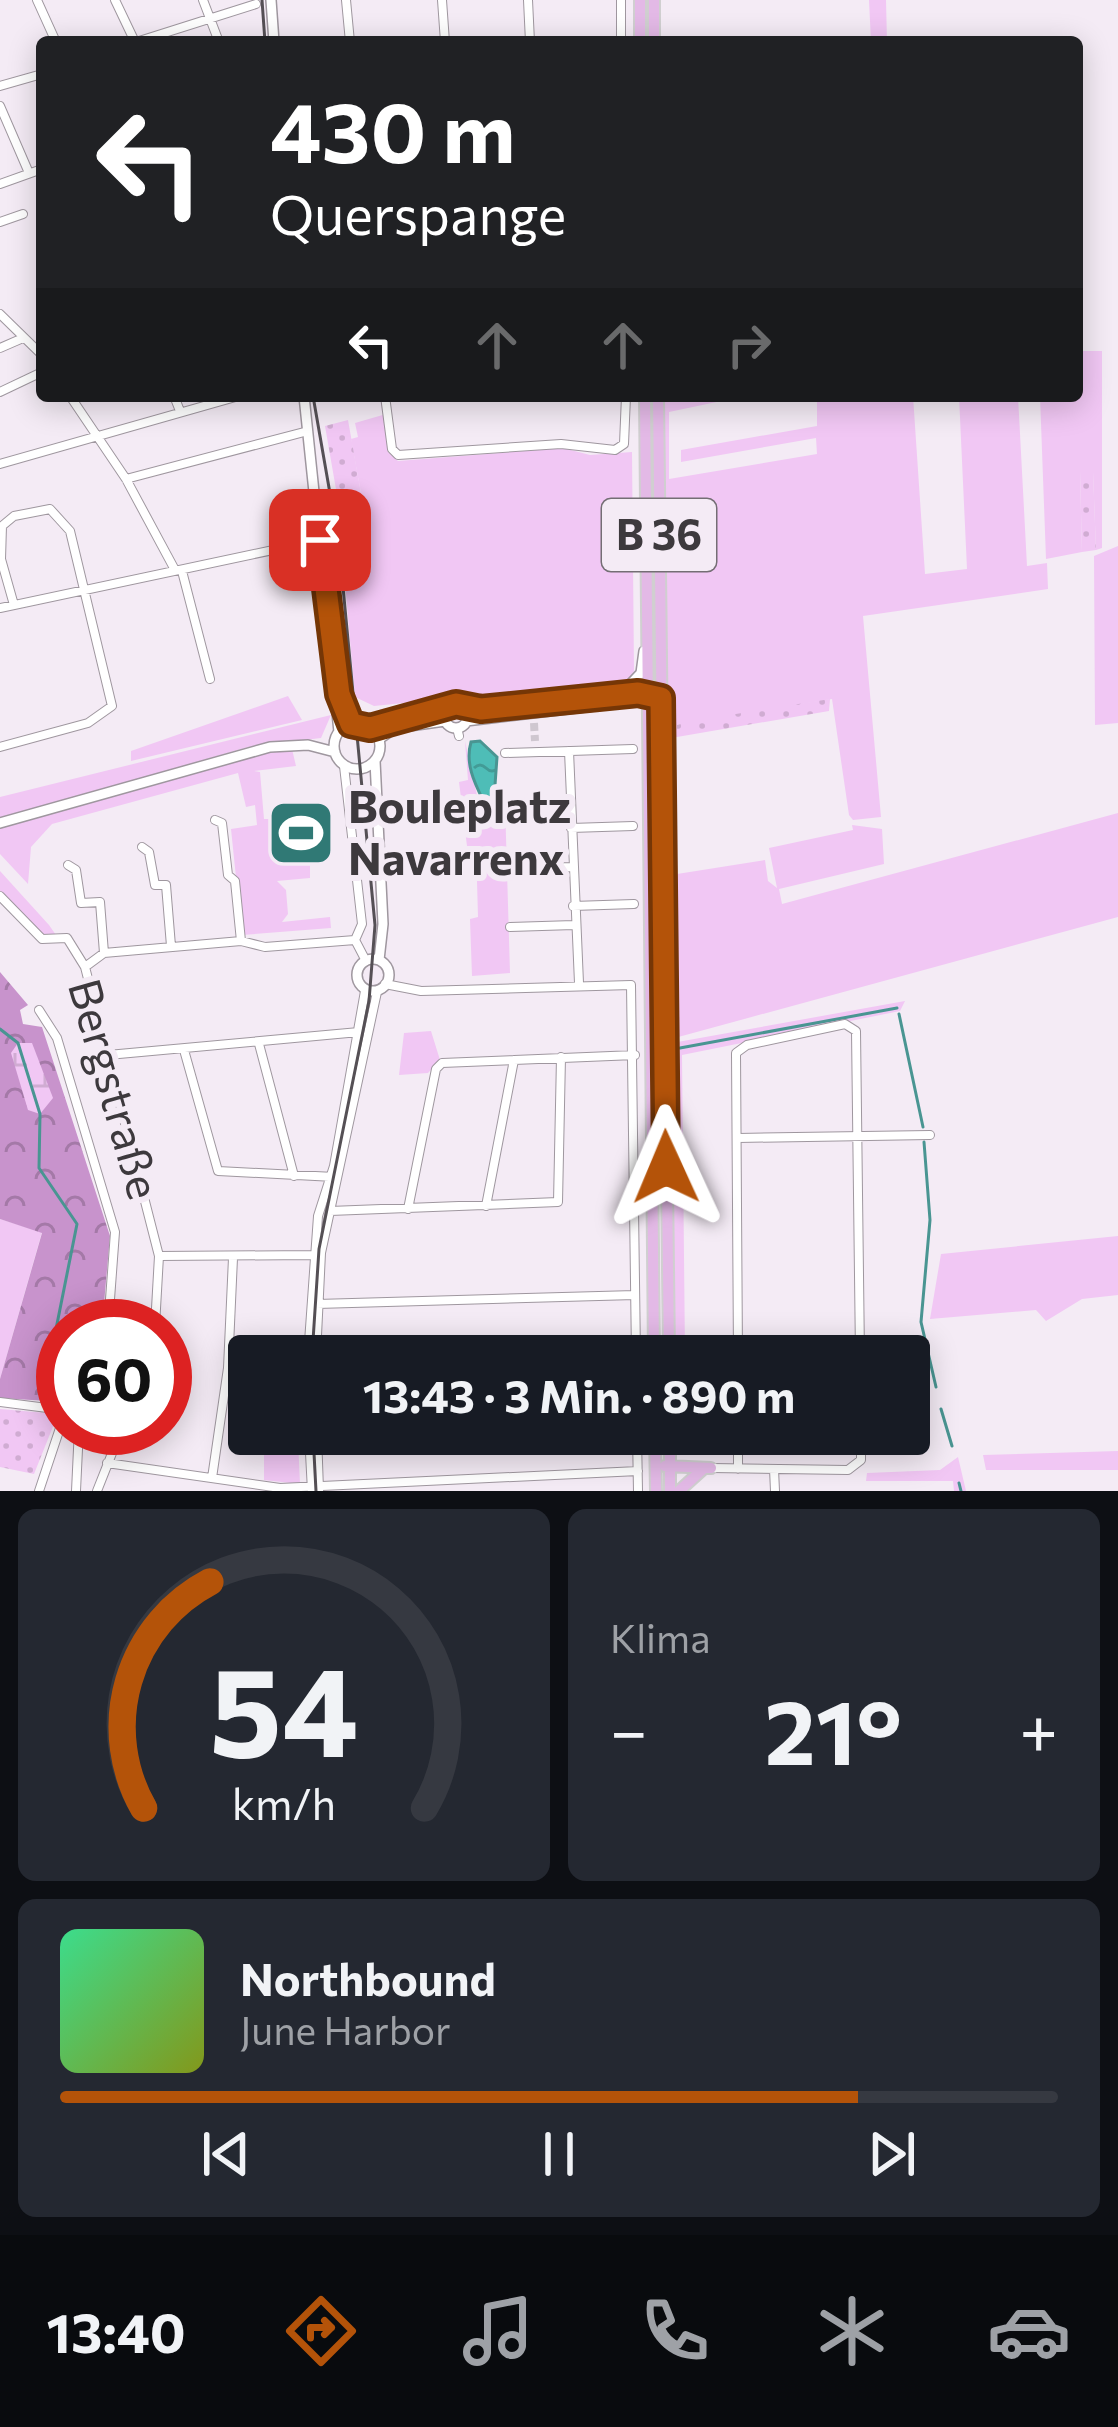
<!DOCTYPE html>
<html lang="de">
<head>
<meta charset="utf-8">
<style>
  body { margin:0; font-family:Commissioner,sans-serif; background:#242831; color:#f1f3f6; height:100vh; display:flex; flex-direction:column; font-size:45px; white-space:nowrap }
  * { box-sizing:border-box; margin:0 }
  p { font-size:39px; color:#9ea1a6 }
  .icon { flex:none; width:66px; height:66px; fill:none; stroke:currentColor; stroke-width:2; stroke-linecap:round; stroke-linejoin:round }
  .map { position:relative; height:1491px; overflow:hidden }
  .panel { display:flex; flex-direction:column; gap:18px; padding:18px; background:#0d0f14; flex:1 }
  .panel>* { flex:none }
  .top-card { position:absolute; left:36px; top:36px; width:1047px; height:366px; border-radius:12px; box-shadow:0 6px 30px #0003; background:#202124; color:#fff; overflow:hidden }
  .speed { position:absolute; left:36px; top:1299px; display:flex; gap:24px; font-size:60px; font-weight:700; text-align:center }
  .speed>* { display:grid; place-content:center; width:156px; height:156px; border-radius:50%; background:#171b24; box-shadow:0 6px 30px #0003; line-height:1 }
  .speed .limit { border:18px solid #d22; background:#fff; color:#111 }
  .pin { position:absolute; display:grid; place-items:center; width:102px; height:102px; color:#fff; margin:-51px; border-radius:24px; box-shadow:0 6px 18px #0006 }
  .me { position:absolute; width:132px; margin:-66px; rotate:359deg; stroke-linejoin:round; filter:drop-shadow(0 0 9px #0008) }
  .turn { display:flex; align-items:center; gap:42px; height:252px; padding:0 36px; font-size:54px }
  .turn .icon { width:156px; height:156px; stroke-width:2.5 }
  .turn b { display:block; font-size:84px; line-height:102px }
  .lanes { display:flex; align-items:center; height:114px; padding:0 36px; background:#0003; justify-content:center; gap:60px; direction:ltr }
  .lanes .off { opacity:.35 }
  .big { font-size:90px; font-weight:700; line-height:1.1 }
  .panel .widget { flex:1; display:flex; flex-direction:column; justify-content:center; gap:18px; min-width:0; padding:0 42px; border-radius:18px; background:#242831 }
  .panel .dial { align-items:center; gap:0 }
  .dial svg { height:312px; overflow:visible; fill:none; stroke:#363941; stroke-width:7; stroke-linecap:round; text-anchor:middle }
  .dial text { fill:#f1f3f6; stroke:none }
  .song { display:flex; align-items:center; gap:36px }
  .cover { width:144px; height:144px; border-radius:18px; background:linear-gradient(135deg,hsl(150 70% 55%),hsl(70 70% 35%)) }
  .played { height:12px; border-radius:6px; background:linear-gradient(90deg,#b45309 80%,#363941 80%) }
  .keys { display:flex; justify-content:space-around; direction:ltr }
  .heat { display:flex; justify-content:space-between; align-items:center; font-size:66px; direction:ltr }
  .panel .tiles { flex:1; display:grid; gap:18px; grid-template-columns:1fr 1fr }
  .widget:last-child { grid-column:span 2 }
  .trip { position:absolute; left:228px; top:1335px; width:702px; height:120px; border-radius:12px; background:#171b24; box-shadow:0 6px 30px #0003; font-weight:700; line-height:120px; text-align:center }
  .menu { display:flex; height:192px; justify-content:space-around; align-items:center; background:#090b0e; color:#9ea1a6 }
  .menu .icon { width:84px; height:84px }
  .menu .active { color:#b45309 }
  .menu b { font-size:54px; color:#f1f3f6 }
  .map>svg:first-child { display:block }
  .green { fill:#f1c7f4 }
  .forest { fill:url(#forest-crowns) }
  .wetland { fill:url(#wetland-marsh) }
  .garden { fill:url(#garden-dots) }
  .water { fill:url(#water-ripples); stroke:#499592; stroke-width:3 }
  .lines { fill:none; stroke-linecap:round; stroke-linejoin:round }
  .stream { stroke:#499592; stroke-width:3 }
  .street-tunnel { stroke:#cfc7d0; stroke-width:8; stroke-dasharray:8 4; stroke-linecap:butt }
  .street-casing { stroke:#9f979f; stroke-width:10 }
  .secondary-casing { stroke:#9f979f; stroke-width:12 }
  .primary-casing { stroke:#d0cfd0; stroke-width:14 }
  .street { stroke:#fff; stroke-width:8 }
  .secondary { stroke:#fff; stroke-width:9 }
  .primary { stroke:#e3b9e6; stroke-width:10 }
  .tram { stroke:#555055; stroke-width:3 }
  .route-casing { stroke:#753606; stroke-width:30 }
  .route { stroke:#b45309; stroke-width:21 }
  .labels { text-anchor:middle; stroke-width:12; stroke-linejoin:round; paint-order:stroke }
  .shield { fill:#f4ebf5; stroke:#746e74; stroke-width:3 }
  .shield-label { font-size:42px; font-weight:bold; fill:#3d393d }
  .poi-label { font-size:45px; font-weight:bold; fill:#3d393d; stroke:#f4ebf5; text-anchor:start }
  .street-label { font-size:45px; fill:#3d393d; stroke:#f4ebf5 }
</style>
</head>
<body>
<div class="map">
<svg width="1118" height="1491" viewBox="0 0 1118 1491">
  <defs>
    <pattern id="forest-crowns" width="20" height="18" patternUnits="userSpaceOnUse" patternTransform="scale(3)"><rect width="20" height="18" fill="#c893cc"/><path d="M2 6a3 3 0 1 1 6 0M12 15a3 3 0 1 1 6 0" fill="none" stroke="#a479a7"/></pattern>
    <pattern id="wetland-marsh" width="20" height="14" patternUnits="userSpaceOnUse" patternTransform="scale(3)"><rect width="20" height="14" fill="#f1c7f4"/><path d="M1 5h8M5 5V1M11 12h8M15 12V8" fill="none" stroke="#d0acd2"/></pattern>
    <pattern id="garden-dots" width="8" height="8" patternUnits="userSpaceOnUse" patternTransform="scale(3)"><rect width="8" height="8" fill="#f1c7f4"/><path d="M2 2h.1M6 6h.1" fill="none" stroke="#d0acd2" stroke-width="1.8" stroke-linecap="round"/></pattern>
    <pattern id="water-ripples" width="26" height="14" patternUnits="userSpaceOnUse" patternTransform="scale(3)"><rect width="26" height="14" fill="#4ebdb7"/><path d="M2 4q2-2 4 0t4 0M15 11q2-2 4 0t4 0" fill="none" stroke="#429b96"/></pattern>
  </defs>
  <rect width="100%" height="100%" fill="#f4ebf5"/>
  <path class="green" d="M869 0H886L887 42H871Z
    M1077 351H1102V548L1096 550 1093 472H1080L1082 552 1046 559 1040 396H1077Z
    M661 396H745L669 412V479L817 454 816 438 681 462V450L817 426V396H913L925 574 967 569 959 396H1018L1027 566 1047 563 1048 589 863 616 881 817 853 820 849 815 832 699 677 725V737L672 738 677 874 765 860 768 881 777 888 769 848 853 830 852 825 882 829 884 864 779 889 782 904 1118 813V917L671 1039Z
    M386 414 388 452 398 461 563 448 590 455 632 452 634 671 628 680 479 696 457 689 433 700 374 706 355 697 342 549 370 542 351 439 358 437 355 423Z
    M1118 546V723L1095 725 1094 556Z
    M333 551 348 698H345L329 552Z
    M450 694 477 702 473 706 455 698 428 713 383 720 380 709 433 705Z
    M288 696 302 720 131 761V751Z
    M331 715 321 738 248 747 0 819V797Z
    M465 741 478 800 505 803 510 973 472 976 470 919 478 917 476 846H467L459 782 468 780Z
    M292 749 296 766 254 771 260 772 264 819H273L276 848 310 846V878L277 881 286 890 288 914 282 922 330 917 331 928 242 935 231 829 257 825 255 805 246 807 238 773 52 824 31 847 28 884 0 854V828L10 823 259 753Z
    M0 871 49 925 56 935 45 936 0 891Z
    M905 1001 900 1011 682 1055 685 1356H675L672 1043Z
    M431 1031 440 1060 428 1073 399 1075 404 1033Z
    M0 1219 42 1232 0 1379Z
    M1118 1236V1295L1082 1299 1046 1321 1036 1310 930 1319 941 1254Z
    M298 1440 300 1484 264 1480V1442Z
    M1118 1451V1470H986L983 1455Z
    M958 1457 966 1491H954L953 1481H866L867 1473 940 1470Z"/>
  <path class="forest" d="M0 972 28 1005 20 1010 23 1024 42 1027 110 1236 102 1326H63V1402L0 1398V1379L42 1233 0 1219Z"/>
  <path class="wetland" d="M18 1043H32L53 1098 40 1114 28 1110 11 1053Z"/>
  <path class="garden" d="M348 420 369 538 345 541 325 426Z
    M1080 471H1093L1096 550 1082 552Z
    M830 699 829 711 677 737V725L692 721Z
    M0 1409 58 1414 34 1474 0 1467Z"/>
  <path class="water" d="M480 741 497 757 494 799 483 800C474 782 465 763 471 742Z"/>
  <g class="lines">
    <path class="stream" d="M899 1014 923 1127
      M0 1029 18 1043 40 1114 39 1168 77 1224 46 1379
      M680 1048 897 1008
      M924 1142 930 1220 921 1322 936 1387
      M941 1409 952 1446
      M959 1483 961 1491"/>
    <path class="street-tunnel" d="M534 723 535 741"/>
    <defs>
      <path id="street" d="M37 0 56 42
        M115 0 135 42
        M203 0 219 42
        M346 0 350 42
        M442 0 445 42
        M528 0 530 42
        M621 0V42
        M136 42 256 4
        M0 86 42 74
        M0 106 29 173
        M0 184 42 169
        M0 222 23 214
        M0 314 42 355
        M0 348 23 338
        M0 392 42 372
        M70 396 126 479 175 570
        M174 396 180 411
        M385 396 392 449 398 455 561 444 615 450 624 444 626 396
        M0 464 239 396
        M126 479 308 431
        M182 571 210 679
        M0 608 320 540
        M457 728 459 736
        M0 747 88 723 112 706 70 531 50 509 14 516 2 526 1 559 14 605
        M569 751 579 983
        M505 753 633 749
        M344 766 362 924 355 940 366 961
        M507 811 571 809
        M215 820 222 823 228 875 235 881 241 941
        M571 828 633 826
        M142 847 149 852 155 885H166L171 946
        M68 865 76 870 81 903 100 902 104 953
        M509 869 572 867
        M0 896 42 939 67 938 85 967 159 1256 155 1326
        M573 906 634 904
        M510 927 574 925
        M85 967 104 953 241 941 265 947 355 940
        M385 984 421 991 631 985 636 1356
        M39 1010 57 1038 115 1232 108 1326
        M259 1044 294 1176
        M184 1050 218 1171 334 1177
        M108 1055 359 1032
        M738 1138 930 1135
        M486 1206 514 1060
        M408 1209 436 1069 442 1063 635 1055
        M330 1211 558 1202 561 1057
        M159 1256 313 1255
        M317 1304 635 1295
        M308 1356 318 1216 334 1166 365 991
        M316 1356 321 1253 377 992
        M738 1356 736 1053 747 1045 845 1024 856 1031 860 1356
        M0 1402 63 1410
        M309 1434 312 1491
        M317 1434 319 1490
        M637 1434 638 1491
        M107 1463 280 1488 638 1471
        M711 1468 848 1470 861 1460V1434
        M738 1469V1434
        M774 1469 775 1491
        M212 1478 228 1368 233 1258
        M39 1491 63 1419
        M76 1491 79 1428
        M97 1491 122 1428"/>
      <path id="secondary" d="M271 0 274 42
        M304 396 339 732
        M623 692 641 673 644 651
        M444 716a12 12 0 1 1 24 0a12 12 0 1 1-24 0Z
        M464 707 637 693 648 699
        M466 721 661 698
        M334 746a23 23 0 1 1 46 0a23 23 0 1 1-46 0Z
        M371 728 446 710
        M379 739 395 728 445 721
        M375 761 383 924 379 960
        M0 823 270 747 308 745 335 752
        M357 975a16 16 0 1 1 32 0a16 16 0 1 1-32 0Z"/>
      <path id="primary" d="M640 0V42
        M654 0V42
        M645 396 654 1356
        M658 396 669 1356
        M655 1434 656 1491
        M670 1434V1491
        M665 1466 711 1468
        M679 1491 702 1470"/>
    </defs>
    <use href="#street" class="street-casing"/>
    <use href="#secondary" class="secondary-casing"/>
    <use href="#primary" class="primary-casing"/>
    <use href="#street" class="street"/>
    <use href="#secondary" class="secondary"/>
    <use href="#primary" class="primary"/>
    <path class="tram" d="M262 0 265 42
      M312 1356 319 1249 369 1001 375 925 339 545 313 396
      M313 1434 316 1491"/>
  </g>
  <g class="lines">
    <defs>
      <path id="route" d="M320 540 339 694 351 724 370 728 456 704 481 709 638 693 661 698 666 1167"/>
    </defs>
    <use href="#route" class="route-casing"/>
    <use href="#route" class="route"/>
  </g>
  <defs>
    <symbol id="stadium-square" viewBox="-11 -11 22 22"><rect x="-9" y="-9" width="18" height="18" rx="4" fill="#307975" stroke="#f4ebf5"/><path d="M0-5a6.5 5 0 1 0 0 10a6.5 5 0 1 0 0-10ZM-3.5-1.8h7v3.6h-7Z" fill="#fff"/></symbol>
  </defs>
  <g fill-rule="evenodd">
    <use href="#stadium-square" x="263" y="795" width="76" height="76"/>
  </g>
  <g class="labels">
    <rect class="shield" x="602" y="499" width="114" height="72" rx="9"/>
    <g class="shield-label">
      <text x="659" y="550">B 36</text>
    </g>
    <g class="poi-label">
      <text x="348" y="823">Bouleplatz<tspan x="348" dy="52">Navarrenx</tspan></text>
    </g>
    <g class="street-label">
      <text transform="translate(114 1089) rotate(74)" y="16">Bergstraße</text>
    </g>
  </g>
</svg>
<div class="speed"><div class="limit">60</div></div>
<div class="pin" style="left:320px;top:540px;background:#d93025"><svg class="icon" aria-label="arrive" viewBox="0 0 24 24"><path d="M6 21V4h12l-3 4 3 4H6"/></svg></div>
<svg class="me" style="left:666px;top:1167px" viewBox="-20 -20 40 40"><path d="M0-17L14 15 0 8-14 15z" fill="#b45309" stroke="#fff" stroke-width="4"/></svg>
<div class="trip">13:43 · 3 Min. · 890 m</div>
<div class="top-card">
<div class="turn"><svg class="icon" aria-label="left" viewBox="0 0 24 24"><path d="M17 20v-9H6M10 6l-5 5 5 5"/></svg><div><b>430 m</b>Querspange</div></div>
<div class="lanes"><svg class="icon" aria-label="left" viewBox="0 0 24 24"><path d="M17 20v-9H6M10 6l-5 5 5 5"/></svg><svg class="icon off" aria-label="ahead" viewBox="0 0 24 24"><path d="M12 20V5M6 11l6-6 6 6"/></svg><svg class="icon off" aria-label="ahead" viewBox="0 0 24 24"><path d="M12 20V5M6 11l6-6 6 6"/></svg><svg class="icon off" aria-label="right" viewBox="0 0 24 24"><path d="M7 20v-9h11M14 6l5 5-5 5"/></svg></div>
</div>
</div>
<section class="panel">
<div class="tiles">
<div class="widget dial"><svg viewBox="0 0 100 80">
<path d="M14 69A42 42 0 1 1 86 69"/>
<path d="M14 69A42 42 0 0 1 31 11" stroke="#b45309"/>
<text x="50" y="56" font-size="32" font-weight="700">54</text>
<text x="50" y="72" font-size="11">km/h</text>
</svg></div>
<div class="widget"><p>Klima</p>
<div class="heat"><a>−</a><b class="big">21°</b><a>+</a></div>
</div>
<div class="widget">
<div class="song"><i class="cover"></i><div><b>Northbound</b><p>June Harbor</p></div></div>
<div class="played"></div>
<div class="keys"><svg class="icon" aria-label="previous" viewBox="0 0 24 24"><path d="M18 5L8 12l10 7zM5 5v14"/></svg><svg class="icon" aria-label="pause" viewBox="0 0 24 24"><path d="M8 5v14M16 5v14"/></svg><svg class="icon" aria-label="next" viewBox="0 0 24 24"><path d="M6 5l10 7-10 7zM19 5v14"/></svg></div>
</div>
</div>
</section>
<nav class="menu">
<b>13:40</b>
<svg class="icon active" aria-label="directions" viewBox="0 0 24 24"><path d="M12 3l9 9-9 9-9-9zM9 14v-3h6M13 9l2 2-2 2"/></svg>
<svg class="icon" aria-label="music" viewBox="0 0 24 24"><path d="M9 18V5l10-2v13"/><circle cx="6" cy="18" r="3"/><circle cx="16" cy="16" r="3"/></svg>
<svg class="icon" aria-label="phone" viewBox="0 0 24 24"><path d="M5 4h4l2 5-3 2q2 4 5 5l2-3 5 2v4C11 20 4 13 5 4z"/></svg>
<svg class="icon" aria-label="climate" viewBox="0 0 24 24"><path d="M12 3v18M4 7l16 10M4 17L20 7"/></svg>
<svg class="icon" aria-label="car" viewBox="0 0 24 24"><path d="M5 17H2v-5l4-1 3-4h7l3 4 3 1v5h-3M9 17h6M6 11h13"/><circle cx="7" cy="17" r="2"/><circle cx="17" cy="17" r="2"/></svg>
</nav>
</body>
</html>
